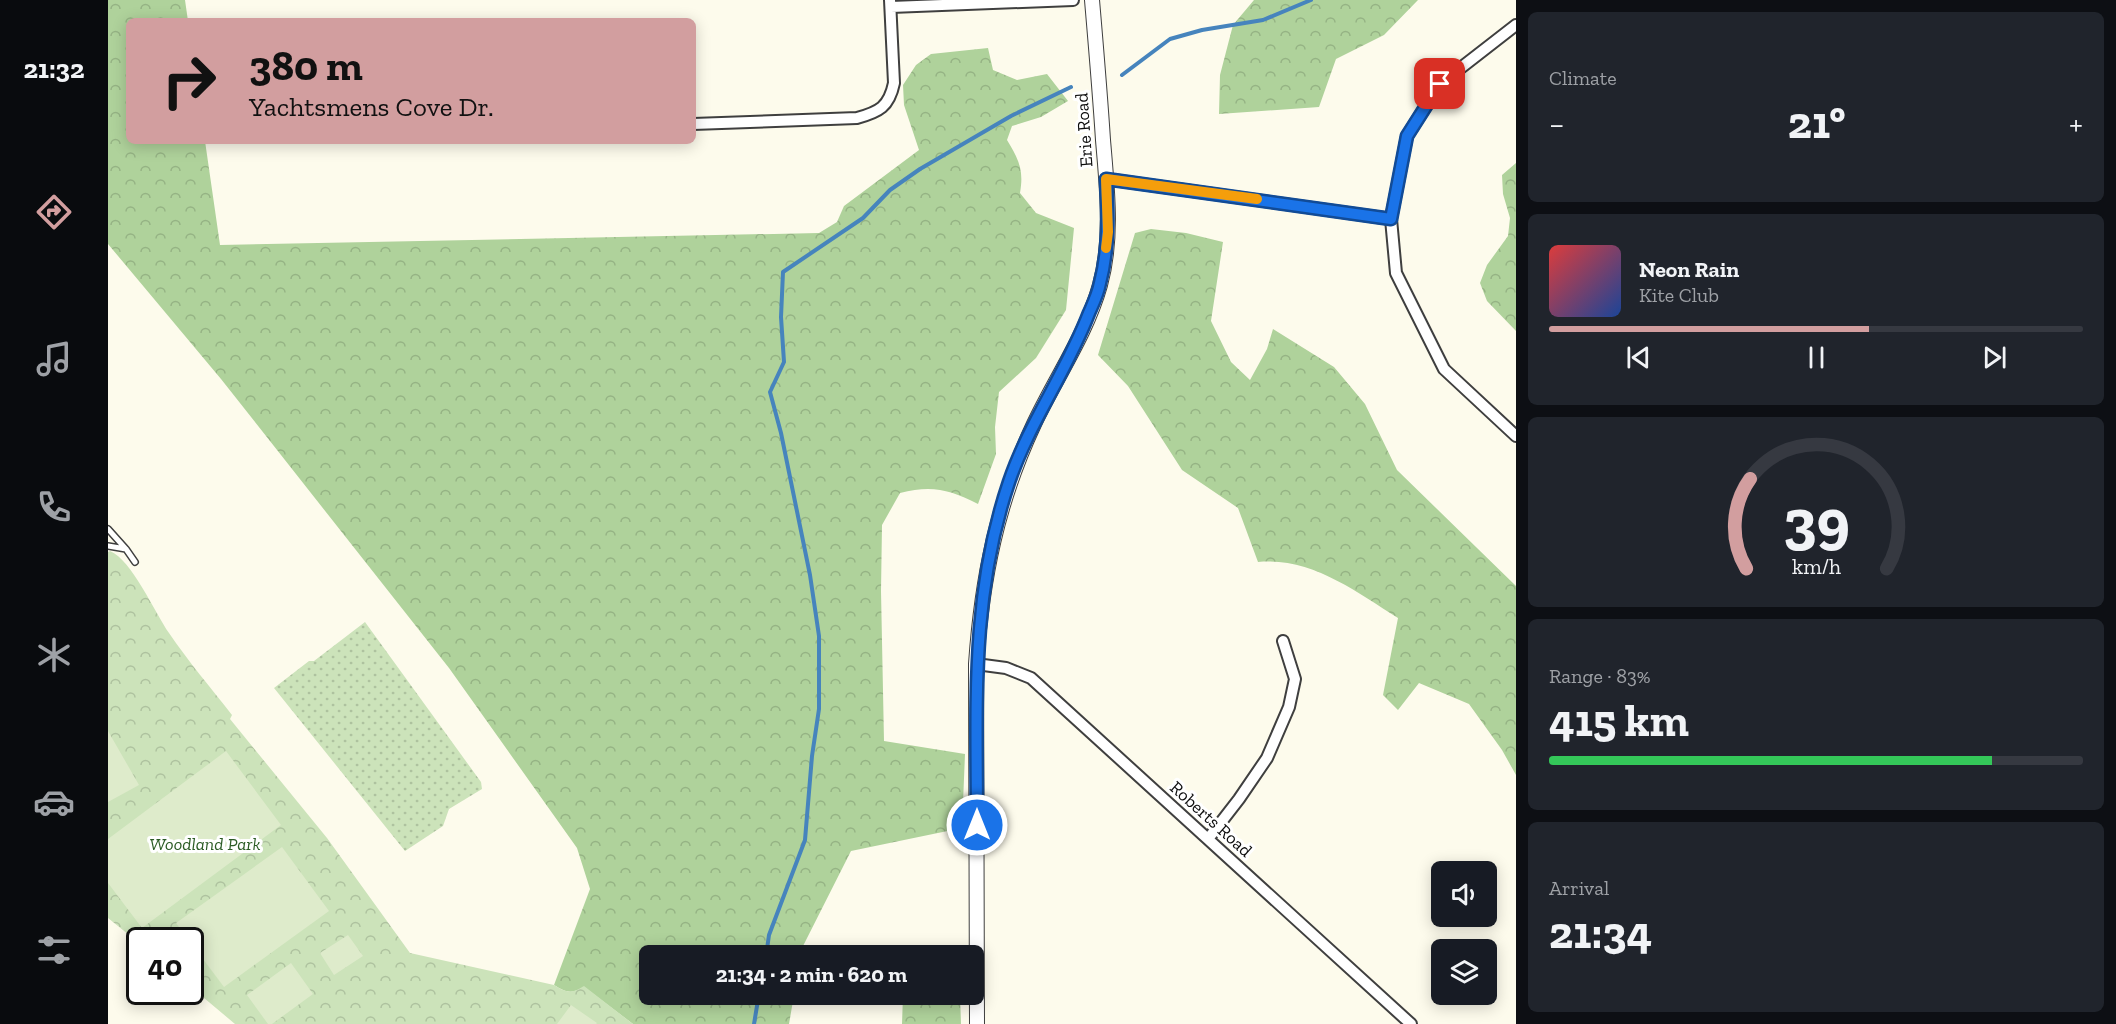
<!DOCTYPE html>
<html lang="en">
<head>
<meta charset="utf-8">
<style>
  body { margin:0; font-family:"Zilla Slab",serif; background:#20242c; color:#f1f3f6; height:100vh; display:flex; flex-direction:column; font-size:22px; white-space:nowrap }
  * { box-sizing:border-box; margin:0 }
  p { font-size:20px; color:#9ea1a6 }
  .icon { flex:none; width:33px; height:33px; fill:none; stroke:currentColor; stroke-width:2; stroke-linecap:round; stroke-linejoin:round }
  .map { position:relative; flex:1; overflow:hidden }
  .details { display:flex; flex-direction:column; gap:12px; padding:12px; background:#0d0f14; width:600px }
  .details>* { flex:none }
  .hud { position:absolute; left:18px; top:18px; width:570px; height:126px; border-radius:9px; box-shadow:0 3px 15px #0003; background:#d29e9f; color:#111; overflow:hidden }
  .controls { position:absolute; left:1323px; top:861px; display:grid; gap:12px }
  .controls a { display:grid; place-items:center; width:66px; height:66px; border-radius:9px; background:#171b24; box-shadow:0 3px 15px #0003; font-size:30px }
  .speed { position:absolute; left:18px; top:927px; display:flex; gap:12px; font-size:30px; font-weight:700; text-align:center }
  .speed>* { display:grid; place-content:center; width:78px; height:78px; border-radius:50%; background:#171b24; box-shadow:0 3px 15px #0003; line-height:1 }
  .speed .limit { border:3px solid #111; border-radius:9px; background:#fff; color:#111 }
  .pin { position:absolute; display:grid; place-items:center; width:51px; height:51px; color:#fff; margin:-26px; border-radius:12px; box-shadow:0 3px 9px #0006 }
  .me { position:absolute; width:66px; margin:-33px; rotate:0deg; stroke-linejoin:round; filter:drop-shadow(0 0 4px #0008) }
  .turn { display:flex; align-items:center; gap:21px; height:126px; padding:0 24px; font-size:27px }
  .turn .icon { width:78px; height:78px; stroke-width:2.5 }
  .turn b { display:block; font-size:42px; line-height:51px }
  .big { font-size:45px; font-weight:700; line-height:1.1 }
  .details .card { flex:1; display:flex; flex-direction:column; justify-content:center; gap:9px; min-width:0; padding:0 21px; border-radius:9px; background:#20242c }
  .details .dial { align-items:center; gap:0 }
  .dial svg { height:156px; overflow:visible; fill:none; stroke:#363941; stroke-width:7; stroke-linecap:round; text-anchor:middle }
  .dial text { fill:#f1f3f6; stroke:none }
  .song { display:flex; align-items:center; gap:18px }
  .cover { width:72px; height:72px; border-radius:9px; background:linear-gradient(135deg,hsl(0 70% 55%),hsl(220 70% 35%)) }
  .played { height:6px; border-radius:3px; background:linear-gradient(90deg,#d29e9f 60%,#363941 60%) }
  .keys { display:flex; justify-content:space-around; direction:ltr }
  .heat { display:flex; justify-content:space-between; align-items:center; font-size:33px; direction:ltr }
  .charge { height:9px; border-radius:4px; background:linear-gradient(90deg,#34c759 83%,#363941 0) }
  .trip { position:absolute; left:531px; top:945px; width:345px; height:60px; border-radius:9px; background:#171b24; box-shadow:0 3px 15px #0003; font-weight:700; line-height:60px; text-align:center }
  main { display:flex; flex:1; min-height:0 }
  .tab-bar { display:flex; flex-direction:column; width:108px; justify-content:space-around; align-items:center; background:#090b0e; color:#9ea1a6 }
  .tab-bar .icon { width:42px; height:42px }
  .tab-bar .on { color:#d29e9f }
  .tab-bar b { font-size:27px; color:#f1f3f6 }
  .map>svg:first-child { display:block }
  .forest { fill:url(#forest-crowns) }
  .park { fill:url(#park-crowns) }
  .garden { fill:url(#garden-dots) }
  .pitch { fill:#deebcb }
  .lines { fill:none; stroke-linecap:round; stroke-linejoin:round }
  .stream { stroke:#4684bd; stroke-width:4 }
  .service-casing { stroke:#3f3f3f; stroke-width:8 }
  .minor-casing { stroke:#3f3f3f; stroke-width:14 }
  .tertiary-casing { stroke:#3f3f3f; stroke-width:16 }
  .service { stroke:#fff; stroke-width:5 }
  .minor { stroke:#fff; stroke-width:10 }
  .tertiary { stroke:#fff; stroke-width:14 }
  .route-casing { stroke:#114b97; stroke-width:15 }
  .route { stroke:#1a73e8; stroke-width:10 }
  .slow { stroke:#f59e0b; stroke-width:10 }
  .labels { text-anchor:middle; stroke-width:6; stroke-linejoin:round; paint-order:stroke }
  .street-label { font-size:18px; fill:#0c0c0c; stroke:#fff }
  .park-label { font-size:18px; font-style:italic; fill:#2b5b24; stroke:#fff }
</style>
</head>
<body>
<main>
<nav class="tab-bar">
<b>21:32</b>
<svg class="icon on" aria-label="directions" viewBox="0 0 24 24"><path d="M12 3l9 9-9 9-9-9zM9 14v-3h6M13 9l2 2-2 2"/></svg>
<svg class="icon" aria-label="music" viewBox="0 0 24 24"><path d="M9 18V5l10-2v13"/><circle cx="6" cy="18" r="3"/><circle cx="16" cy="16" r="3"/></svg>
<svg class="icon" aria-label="phone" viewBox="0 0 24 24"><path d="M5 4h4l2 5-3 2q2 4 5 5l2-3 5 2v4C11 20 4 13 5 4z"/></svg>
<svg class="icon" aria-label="climate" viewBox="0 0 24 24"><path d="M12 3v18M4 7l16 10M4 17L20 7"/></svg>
<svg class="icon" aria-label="car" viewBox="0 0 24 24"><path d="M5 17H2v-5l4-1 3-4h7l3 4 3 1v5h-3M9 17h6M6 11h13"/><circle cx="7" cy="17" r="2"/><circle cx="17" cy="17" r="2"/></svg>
<svg class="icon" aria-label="filters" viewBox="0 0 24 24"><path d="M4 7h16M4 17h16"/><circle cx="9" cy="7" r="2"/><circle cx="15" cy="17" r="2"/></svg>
</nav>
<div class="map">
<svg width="1408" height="1024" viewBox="0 0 1408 1024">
  <defs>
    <pattern id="forest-crowns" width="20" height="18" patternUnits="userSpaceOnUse" patternTransform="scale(1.5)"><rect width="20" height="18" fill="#afd29b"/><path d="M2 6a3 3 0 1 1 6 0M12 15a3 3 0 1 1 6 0" fill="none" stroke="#95b384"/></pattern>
    <pattern id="park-crowns" width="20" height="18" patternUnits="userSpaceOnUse" patternTransform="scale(1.5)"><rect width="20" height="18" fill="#cce3ba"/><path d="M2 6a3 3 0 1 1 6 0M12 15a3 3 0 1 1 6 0" fill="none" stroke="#aec29f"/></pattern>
    <pattern id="garden-dots" width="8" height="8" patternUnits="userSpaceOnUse" patternTransform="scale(1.5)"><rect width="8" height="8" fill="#cce3ba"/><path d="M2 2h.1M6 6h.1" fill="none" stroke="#aec29f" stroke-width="1.8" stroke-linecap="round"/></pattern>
  </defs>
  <rect width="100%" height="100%" fill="#fdfbec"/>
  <path class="forest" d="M0 0H77L80 21H21V141H97L112 245 711 233 729 222 736 206 811 150 796 105 795 85 808 65 823 54 880 48 885 70 909 80 939 74 960 101 933 117 904 126 899 140C911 160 916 170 912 193L928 213 966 228 958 310 928 358 891 392 887 427 888 454 870 504C841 489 823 485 792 493L774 525 773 591 776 741 857 754 854 828 743 851 693 950 692 955 542 956V994L686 995 681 1024H525L476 987C463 994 459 993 446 985L482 889 469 848 341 668 113 379 0 244Z
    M1146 0H1310L1276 35 1228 59 1211 107 1111 114 1112 75 1125 25Z
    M1408 163V331L1379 301 1372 283 1379 265 1400 236 1402 218 1395 194 1394 175Z
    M1043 229 1078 233 1115 242 1103 321 1123 362 1142 380 1159 349 1165 329 1226 367 1257 404 1289 470 1408 586V775L1394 750 1361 704 1311 683 1290 710 1275 695 1290 618C1247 591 1203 557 1150 562L1130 508 1074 470 1020 386 990 355 1027 233Z
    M795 995H852L853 1024H794Z"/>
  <path class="park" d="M2 551C24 560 47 613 61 633 80 661 103 688 124 715L122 719 219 838 302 953 446 985C459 993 463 994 476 986L525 1024H127L83 987 82 940H32L31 943 0 918V552Z"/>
  <path class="garden" d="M257 622 373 782 374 789 341 809 335 826 297 851 166 688 201 661H206Z"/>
  <path class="pitch" d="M0 731 31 785 0 802Z
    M118 751 173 825 34 928 0 883V839Z
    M174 847 221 911 116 987 68 923Z
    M240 935 255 956 226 975 212 953Z
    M183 963 205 994 164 1024H160L139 995Z
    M463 1005 489 1023 488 1024H449Z"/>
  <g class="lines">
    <path class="stream" d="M1014 75 1062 39 1094 30 1155 20 1203 0
      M658 956 661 935 697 840 704 756 711 709V636L702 575 673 433 662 392 676 362 673 317 675 272 755 218 782 190 812 169 903 116 963 87
      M646 1024 651 994"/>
    <defs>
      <path id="service" d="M0 529 17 548
        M0 546 18 549 27 562"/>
      <path id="minor" d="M783 7 965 0
        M1408 25 1332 84 1299 136 1283 219 1288 273 1336 369 1408 436
        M585 124 749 118C771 112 781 107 786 83L782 0
        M998 179 1283 219
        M868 664 898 668 923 678 1303 1024
        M1100 839 1131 799 1159 758 1181 707 1187 679 1175 641"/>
      <path id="tertiary" d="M869 1024 868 664C874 578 889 503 926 424 948 377 978 335 992 285 1005 238 999 188 995 140 992 93 988 47 984 0"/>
    </defs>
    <use href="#service" class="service-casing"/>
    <use href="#minor" class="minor-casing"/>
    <use href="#tertiary" class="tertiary-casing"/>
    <use href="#service" class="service"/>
    <use href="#minor" class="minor"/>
    <use href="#tertiary" class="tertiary"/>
  </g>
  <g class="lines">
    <defs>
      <path id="route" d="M869 825C869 706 862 597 901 482 921 423 959 371 981 313 985 304 990 294 992 283 1001 249 1000 214 998 179L1283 219 1299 136 1332 84"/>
    </defs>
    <use href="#route" class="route-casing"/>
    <use href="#route" class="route"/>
    <path class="slow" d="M998 248 1000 232 998 179 1149 199"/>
  </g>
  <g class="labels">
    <g class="street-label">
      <text transform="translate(976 130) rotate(-94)" y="6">Erie Road</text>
      <text transform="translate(1103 819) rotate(42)" y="6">Roberts Road</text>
    </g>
    <g class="park-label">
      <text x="97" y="850">Woodland Park</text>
    </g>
  </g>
</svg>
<div class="controls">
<a><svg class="icon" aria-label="sound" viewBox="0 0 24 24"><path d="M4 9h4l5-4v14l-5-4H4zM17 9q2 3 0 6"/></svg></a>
<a><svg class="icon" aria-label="layers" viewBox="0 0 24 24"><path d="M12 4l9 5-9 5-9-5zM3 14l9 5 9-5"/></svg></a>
</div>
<div class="speed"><div class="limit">40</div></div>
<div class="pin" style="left:1332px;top:84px;background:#d93025"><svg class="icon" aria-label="arrive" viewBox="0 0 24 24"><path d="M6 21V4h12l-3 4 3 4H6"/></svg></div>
<svg class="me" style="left:869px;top:825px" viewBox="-20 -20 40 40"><circle r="17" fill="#1a73e8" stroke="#fff" stroke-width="3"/><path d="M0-11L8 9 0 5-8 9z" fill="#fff"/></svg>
<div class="trip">21:34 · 2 min · 620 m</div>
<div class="hud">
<div class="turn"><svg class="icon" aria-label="right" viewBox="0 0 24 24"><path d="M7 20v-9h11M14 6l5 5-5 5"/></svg><div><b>380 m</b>Yachtsmens Cove Dr.</div></div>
</div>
</div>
<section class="details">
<div class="card"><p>Climate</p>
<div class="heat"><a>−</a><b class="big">21°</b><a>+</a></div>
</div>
<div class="card">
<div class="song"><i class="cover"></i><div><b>Neon Rain</b><p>Kite Club</p></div></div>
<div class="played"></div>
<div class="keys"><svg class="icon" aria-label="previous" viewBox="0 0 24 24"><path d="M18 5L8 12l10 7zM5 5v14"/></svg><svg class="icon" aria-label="pause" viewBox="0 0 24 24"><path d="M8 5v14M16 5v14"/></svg><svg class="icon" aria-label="next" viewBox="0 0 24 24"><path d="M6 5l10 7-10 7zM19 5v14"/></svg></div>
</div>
<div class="card dial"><svg viewBox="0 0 100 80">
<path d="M14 69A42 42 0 1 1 86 69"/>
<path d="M14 69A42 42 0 0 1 16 23" stroke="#d29e9f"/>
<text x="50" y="56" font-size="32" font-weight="700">39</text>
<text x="50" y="72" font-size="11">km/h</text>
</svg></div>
<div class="card"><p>Range · 83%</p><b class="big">415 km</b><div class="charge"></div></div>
<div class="card"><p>Arrival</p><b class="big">21:34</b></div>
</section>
</main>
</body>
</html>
